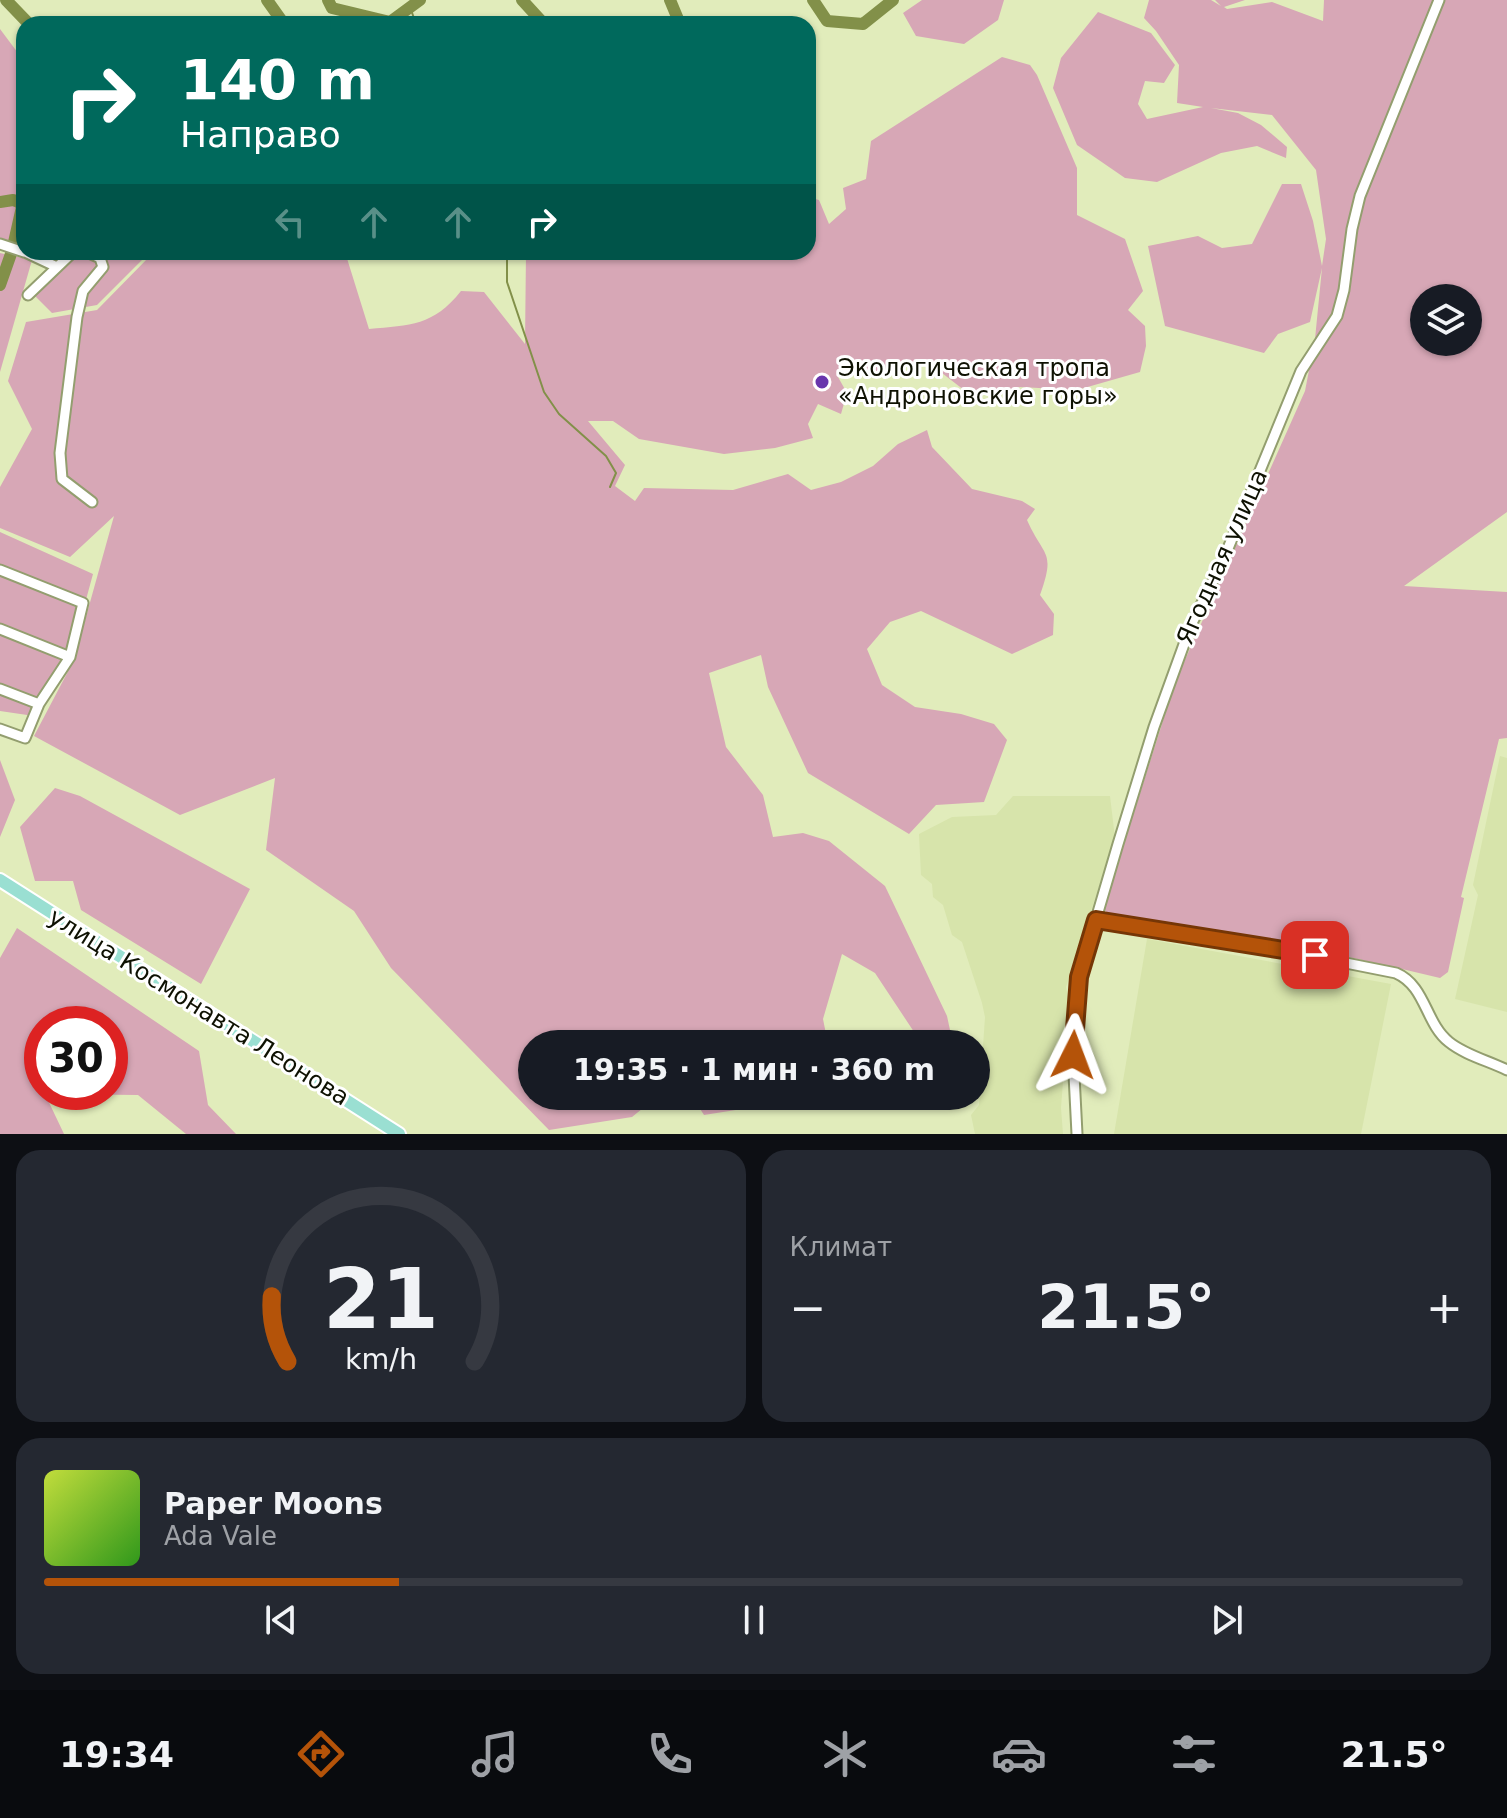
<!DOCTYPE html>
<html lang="ru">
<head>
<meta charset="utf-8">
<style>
  body { margin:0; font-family:"DejaVu Sans",sans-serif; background:#242831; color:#f1f3f6; height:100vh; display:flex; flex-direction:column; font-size:30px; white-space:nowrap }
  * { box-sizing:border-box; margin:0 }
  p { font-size:26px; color:#9ea1a6 }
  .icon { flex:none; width:44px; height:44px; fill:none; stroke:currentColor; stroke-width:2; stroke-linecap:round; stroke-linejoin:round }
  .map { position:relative; height:1134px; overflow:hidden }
  .side { display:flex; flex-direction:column; gap:16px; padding:16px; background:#0d0f14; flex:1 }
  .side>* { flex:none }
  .hud { position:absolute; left:16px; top:16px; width:800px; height:244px; border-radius:24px; box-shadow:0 2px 6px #0004; background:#00695c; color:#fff; overflow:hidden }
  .buttons { position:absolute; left:1410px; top:284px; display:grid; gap:16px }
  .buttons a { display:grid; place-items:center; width:72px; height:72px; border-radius:50%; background:#171b24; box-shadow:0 2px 6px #0004; font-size:40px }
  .speed { position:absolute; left:24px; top:1006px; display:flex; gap:16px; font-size:40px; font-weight:700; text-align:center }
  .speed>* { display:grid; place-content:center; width:104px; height:104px; border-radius:50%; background:#171b24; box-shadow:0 2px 6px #0004; line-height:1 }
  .speed .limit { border:12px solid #d22; background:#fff; color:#111 }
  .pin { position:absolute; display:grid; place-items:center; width:68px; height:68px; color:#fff; margin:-34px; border-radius:16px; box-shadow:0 4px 12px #0006 }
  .me { position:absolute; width:88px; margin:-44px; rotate:3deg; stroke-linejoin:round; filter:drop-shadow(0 0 6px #0008) }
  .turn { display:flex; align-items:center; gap:28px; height:168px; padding:0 32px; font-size:36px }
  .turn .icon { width:104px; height:104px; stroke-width:2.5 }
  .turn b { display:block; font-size:56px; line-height:68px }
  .lanes { display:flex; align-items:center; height:76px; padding:0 32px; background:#0003; justify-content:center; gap:40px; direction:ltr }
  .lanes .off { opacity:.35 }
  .big { font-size:60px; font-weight:800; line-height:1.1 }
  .side .widget { flex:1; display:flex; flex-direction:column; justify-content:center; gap:12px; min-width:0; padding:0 28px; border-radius:24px; background:#242831 }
  .side .dial { align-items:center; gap:0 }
  .dial svg { height:208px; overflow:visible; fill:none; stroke:#363941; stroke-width:7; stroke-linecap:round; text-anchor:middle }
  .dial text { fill:#f1f3f6; stroke:none }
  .song { display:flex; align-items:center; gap:24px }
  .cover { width:96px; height:96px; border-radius:12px; background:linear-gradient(135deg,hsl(70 70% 55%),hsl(110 70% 35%)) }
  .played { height:8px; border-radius:4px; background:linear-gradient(90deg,#b45309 25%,#363941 25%) }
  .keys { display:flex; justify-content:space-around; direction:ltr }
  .heat { display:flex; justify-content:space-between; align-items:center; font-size:44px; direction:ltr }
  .side .tiles { flex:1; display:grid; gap:16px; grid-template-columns:1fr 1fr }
  .widget:last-child { grid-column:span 2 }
  .trip { position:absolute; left:518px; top:1030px; width:472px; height:80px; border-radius:40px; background:#171b24; box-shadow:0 2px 6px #0004; font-weight:800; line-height:80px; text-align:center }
  .dock { display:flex; height:128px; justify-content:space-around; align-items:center; background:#090b0e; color:#9ea1a6 }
  .dock .icon { width:56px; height:56px }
  .dock .active { color:#b45309 }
  .dock b { font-size:36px; color:#f1f3f6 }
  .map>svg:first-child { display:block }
  .built { fill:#d7e4ab }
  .green { fill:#d7a7b6; fill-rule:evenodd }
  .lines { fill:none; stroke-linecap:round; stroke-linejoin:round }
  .stream { stroke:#829049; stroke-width:2 }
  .river { stroke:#829049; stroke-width:12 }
  .minor-casing { stroke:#939e6f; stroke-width:13 }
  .major-casing { stroke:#fff; stroke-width:16 }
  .minor { stroke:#fff; stroke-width:9 }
  .major { stroke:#9adfd2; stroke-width:12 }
  .route-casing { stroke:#753606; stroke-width:20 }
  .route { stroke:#b45309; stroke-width:14 }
  .poi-dot { fill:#6835ac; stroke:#fff; stroke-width:3 }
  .labels { text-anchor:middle; stroke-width:6; stroke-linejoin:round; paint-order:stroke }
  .poi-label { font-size:24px; fill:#0e1102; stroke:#fff; text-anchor:start }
  .street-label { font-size:24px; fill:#0e1102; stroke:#fff }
</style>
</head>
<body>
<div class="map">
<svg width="1507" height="1134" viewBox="0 0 1507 1134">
  <rect width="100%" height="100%" fill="#e1ecbb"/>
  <path class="built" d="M1500 756 1507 758V1012L1455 999 1478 895 1473 885Z
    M1013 796H1110L1115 838 1066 987 1069 1002 1061 1108 1063 1134H975L971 1115 979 1105 985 1017 982 1003 962 942 952 935 943 905 933 897 932 884 921 875 919 834 952 817 996 815Z
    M1147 939 1391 984 1361 1134H1114Z"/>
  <path class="green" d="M922 0H1004L998 20 964 44 916 36 903 13Z
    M1149 0H1211L1221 6 1215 0H1245L1224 7 1227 9 1272 2 1323 21 1324 0H1507V512L1404 586 1507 592V738L1499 739 1461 897 1464 898 1448 972 1440 978C1332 951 1222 932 1111 916L1103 909 1176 680 1305 391 1315 339 1322 268 1310 322 1278 334 1264 353 1165 326 1148 246 1198 236 1222 248 1252 244 1282 184H1301L1313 221 1322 266 1326 239 1316 170 1272 115 1211 108 1238 113 1261 125 1287 147 1286 158 1257 146 1221 153 1157 182 1125 178 1077 145 1053 88 1061 58 1098 12 1151 33 1175 65 1164 83 1145 81 1138 104 1147 119 1203 107 1177 103 1179 65 1156 31 1144 18ZM1424 298H1468V342H1424Z
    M0 29 24 61V250L0 245Z
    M1002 57 1030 65 1037 75 1077 168V215L1125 239 1143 291 1128 310 1145 326 1146 346 1140 372 1077 390 1020 387 973 397 929 363 838 377 847 393 841 414 818 404 808 424 813 438 775 448 724 454 639 439 613 421H588L625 465 615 486 635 501 644 488 733 490 788 474 811 490 841 482 873 466 898 444 927 430 932 447 972 489 1022 501 1035 509 1027 520C1044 558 1056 550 1040 595L1054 614 1053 635 1012 654 921 611 890 622 867 649 882 685 915 707 961 714 994 724 1007 740 984 802 936 805 909 834 808 773 768 687 761 655 709 673 726 747 763 795 773 837 803 833 829 841 885 886 947 1016 953 1044H922L875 973 842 954 823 1019 828 1044H532V1096H658L632 1117 549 1130 391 968 354 911 266 850 275 778 180 815 34 736 74 660 114 516 70 557 0 528V487L32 429 8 381 26 322 97 310 148 258 146 252H345L369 329C411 325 433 326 461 291L484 292 525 344 526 252H808V197L819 200 829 224 846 209 843 188 866 179 871 141Z
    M29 252H142L145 257 97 305 52 313 29 290 57 261Z
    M0 253 32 260 0 372Z
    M0 532 93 574 75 640 34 716 0 711Z
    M0 760 15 800 0 837Z
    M55 788 80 796 250 889 201 984 81 910 73 881H35L20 827Z
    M17 928 199 1051 208 1105 236 1134H186L138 1095 45 1094 64 1134H0V958ZM42 1024H110V1092H42Z
    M678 1096H825L704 1115 693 1098Z"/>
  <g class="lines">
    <path class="stream" d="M410 7 416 24
      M507 252V282L544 392 559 414 606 456 616 473 610 487"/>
    <path class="river" d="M6 0 29 24
      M267 0 284 24
      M328 0 332 8 390 22 420 0
      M522 0 544 24
      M670 0 680 24
      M813 0 827 21 863 24 893 0
      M0 202 13 200 19 202 22 207 12 251 0 285"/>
    <defs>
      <path id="minor" d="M0 244 24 252
        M25 252 57 267
        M87 252 100 258 103 267 83 291 77 317 60 453 62 479 92 502
        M28 295 73 252
        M0 570 83 603 70 657
        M0 629 70 657 39 704 0 689
        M0 729 25 738 39 704
        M1096 920 1221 938 1396 973C1426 986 1425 1023 1449 1042 1465 1055 1489 1061 1507 1070
        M1077 1134 1073 1055 1079 977 1118 844 1154 727 1191 625 1222 563 1301 371 1337 316 1344 290 1352 229 1360 196 1439 0"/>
      <path id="major" d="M0 880 399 1134"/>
    </defs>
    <use href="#minor" class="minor-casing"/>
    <use href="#major" class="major-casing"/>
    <use href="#minor" class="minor"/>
    <use href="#major" class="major"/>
  </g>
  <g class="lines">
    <defs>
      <path id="route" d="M1073 1055 1079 977 1096 920 1315 955"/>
    </defs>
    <use href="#route" class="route-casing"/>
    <use href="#route" class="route"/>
  </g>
  <circle class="poi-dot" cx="822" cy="382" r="8"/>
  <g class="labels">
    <g class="poi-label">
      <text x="838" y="376">Экологическая тропа<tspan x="838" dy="28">«Андроновские горы»</tspan></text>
    </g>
    <g class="street-label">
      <text transform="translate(1222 557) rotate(-66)" y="8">Ягодная улица</text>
      <text transform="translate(199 1007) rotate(32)" y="8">улица Космонавта Леонова</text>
    </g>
  </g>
</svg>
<div class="buttons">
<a><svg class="icon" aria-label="layers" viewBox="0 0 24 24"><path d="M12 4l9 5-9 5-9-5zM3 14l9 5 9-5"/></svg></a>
</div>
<div class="speed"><div class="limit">30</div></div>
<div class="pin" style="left:1315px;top:955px;background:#d93025"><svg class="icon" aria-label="arrive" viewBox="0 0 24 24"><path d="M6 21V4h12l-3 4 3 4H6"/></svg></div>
<svg class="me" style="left:1073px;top:1055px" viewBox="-20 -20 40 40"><path d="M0-17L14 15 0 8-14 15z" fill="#b45309" stroke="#fff" stroke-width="4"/></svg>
<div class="trip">19:35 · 1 мин · 360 m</div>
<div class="hud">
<div class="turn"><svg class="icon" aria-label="right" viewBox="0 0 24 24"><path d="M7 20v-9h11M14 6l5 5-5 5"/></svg><div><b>140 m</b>Направо</div></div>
<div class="lanes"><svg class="icon off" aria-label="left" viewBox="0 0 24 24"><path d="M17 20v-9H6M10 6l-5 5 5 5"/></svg><svg class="icon off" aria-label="ahead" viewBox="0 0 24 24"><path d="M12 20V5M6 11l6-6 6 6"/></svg><svg class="icon off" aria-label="ahead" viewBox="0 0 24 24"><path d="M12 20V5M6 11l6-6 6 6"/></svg><svg class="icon" aria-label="right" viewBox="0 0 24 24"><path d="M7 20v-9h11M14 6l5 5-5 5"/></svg></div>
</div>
</div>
<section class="side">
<div class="tiles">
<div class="widget dial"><svg viewBox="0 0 100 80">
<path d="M14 69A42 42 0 1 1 86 69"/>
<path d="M14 69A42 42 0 0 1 8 44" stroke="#b45309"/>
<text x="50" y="56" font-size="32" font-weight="700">21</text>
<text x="50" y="72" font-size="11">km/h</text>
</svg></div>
<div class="widget"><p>Климат</p>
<div class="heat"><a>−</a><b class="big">21.5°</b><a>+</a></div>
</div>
<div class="widget">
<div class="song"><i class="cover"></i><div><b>Paper Moons</b><p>Ada Vale</p></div></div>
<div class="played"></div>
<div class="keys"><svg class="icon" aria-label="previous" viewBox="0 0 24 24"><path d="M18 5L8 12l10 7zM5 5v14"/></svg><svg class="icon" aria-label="pause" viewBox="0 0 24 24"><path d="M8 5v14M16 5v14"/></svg><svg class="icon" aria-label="next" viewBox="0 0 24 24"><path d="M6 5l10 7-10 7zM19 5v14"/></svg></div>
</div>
</div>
</section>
<nav class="dock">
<b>19:34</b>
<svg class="icon active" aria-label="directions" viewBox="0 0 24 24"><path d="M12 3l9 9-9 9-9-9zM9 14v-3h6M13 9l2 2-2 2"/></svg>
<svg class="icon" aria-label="music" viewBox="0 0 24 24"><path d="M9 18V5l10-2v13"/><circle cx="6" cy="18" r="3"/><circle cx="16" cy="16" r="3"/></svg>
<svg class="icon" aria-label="phone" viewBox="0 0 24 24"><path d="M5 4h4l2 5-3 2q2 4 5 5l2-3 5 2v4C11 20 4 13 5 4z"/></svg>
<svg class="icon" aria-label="climate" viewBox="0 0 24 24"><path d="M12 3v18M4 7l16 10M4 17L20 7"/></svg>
<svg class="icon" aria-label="car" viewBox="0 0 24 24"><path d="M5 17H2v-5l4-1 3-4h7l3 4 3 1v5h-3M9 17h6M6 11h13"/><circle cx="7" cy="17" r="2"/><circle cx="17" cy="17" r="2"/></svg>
<svg class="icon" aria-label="filters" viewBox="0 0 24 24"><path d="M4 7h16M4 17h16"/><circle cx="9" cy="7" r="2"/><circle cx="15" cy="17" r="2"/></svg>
<b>21.5°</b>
</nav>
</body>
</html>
